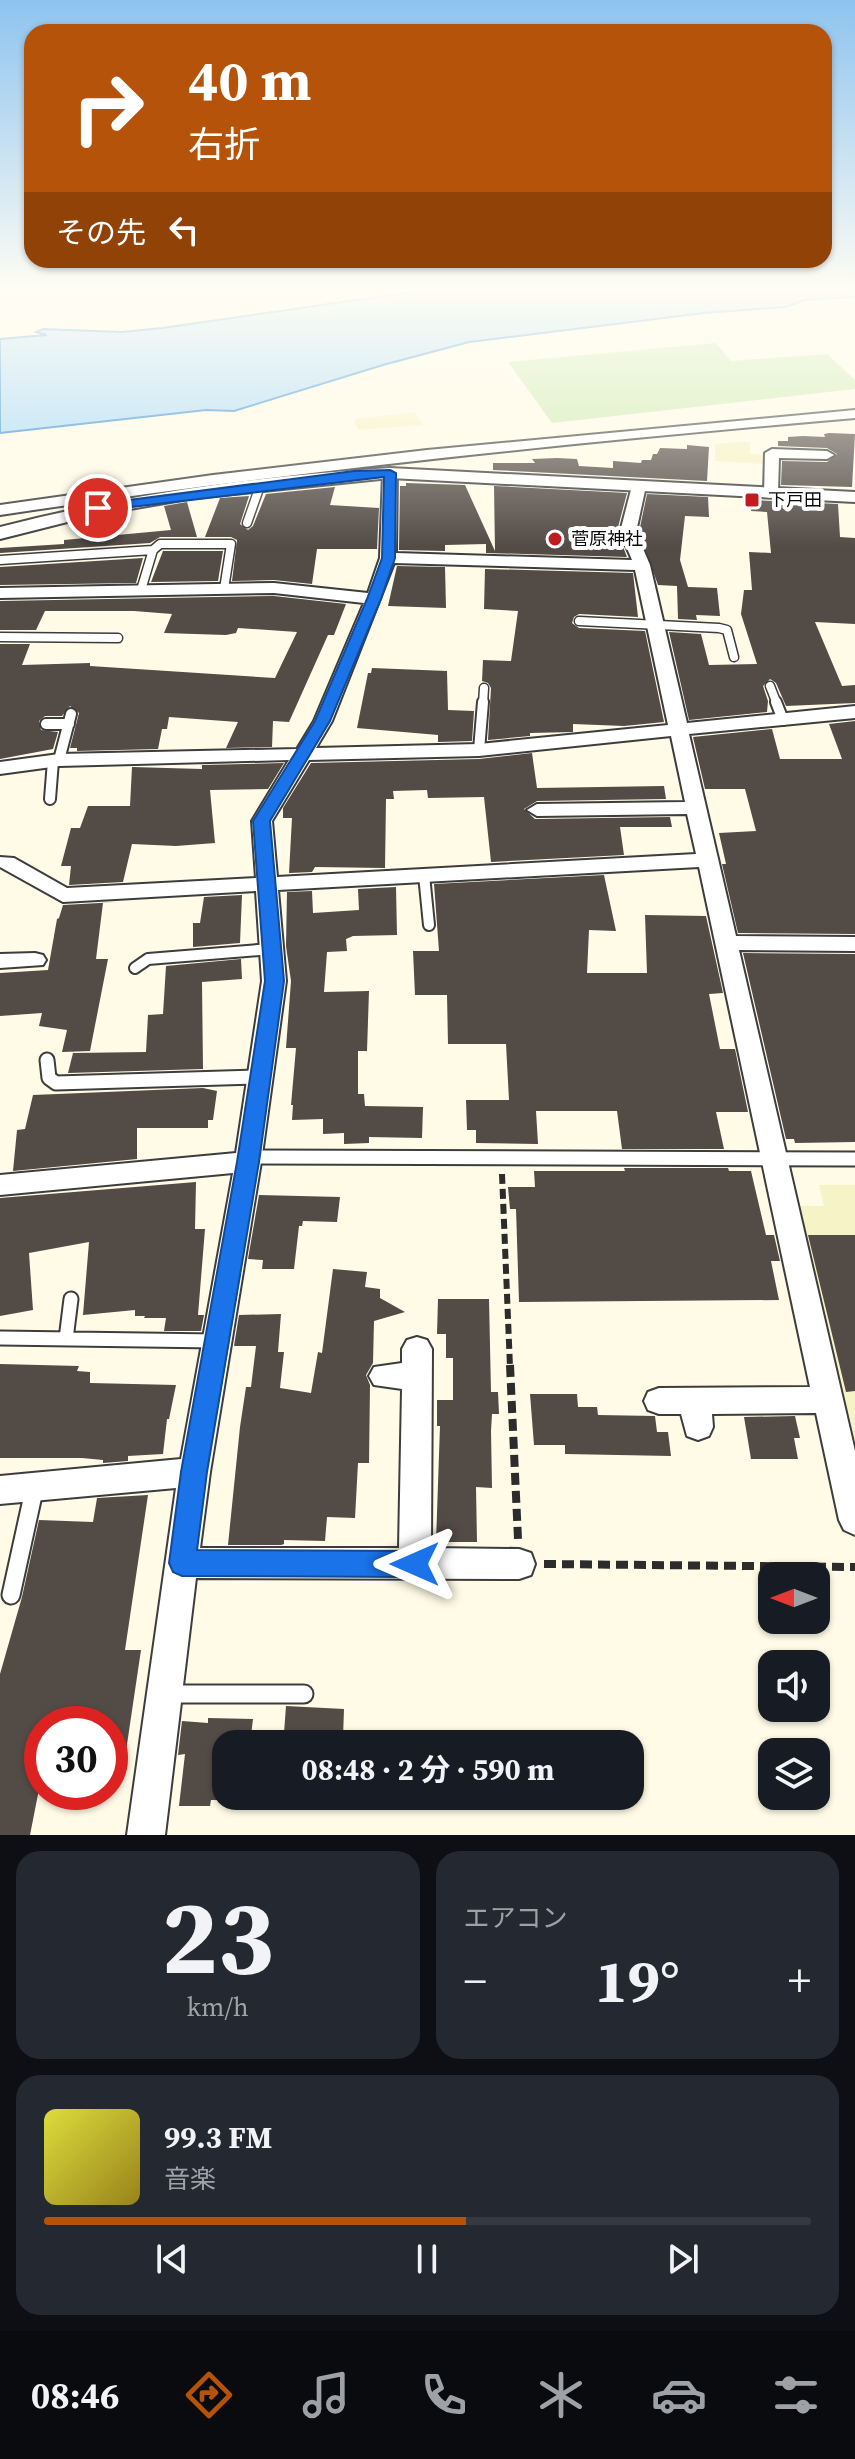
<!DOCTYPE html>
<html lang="ja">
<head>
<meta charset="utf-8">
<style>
  body { margin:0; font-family:"Source Serif 4","Noto Sans JP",serif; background:#242831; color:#f1f3f6; height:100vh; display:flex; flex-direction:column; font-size:30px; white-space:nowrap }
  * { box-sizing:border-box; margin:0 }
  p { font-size:26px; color:#9ea1a6 }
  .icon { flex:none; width:44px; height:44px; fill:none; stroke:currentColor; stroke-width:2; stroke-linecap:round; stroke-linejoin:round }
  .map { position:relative; height:1835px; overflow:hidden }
  .side { display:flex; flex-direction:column; gap:16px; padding:16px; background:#0d0f14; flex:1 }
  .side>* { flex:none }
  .hud { position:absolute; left:24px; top:24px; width:808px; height:244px; border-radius:24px; box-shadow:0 2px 6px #0004; background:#b45309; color:#fff; overflow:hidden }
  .needle { width:52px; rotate:270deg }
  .tools { position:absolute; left:758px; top:1562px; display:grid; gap:16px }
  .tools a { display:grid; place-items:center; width:72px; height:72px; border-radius:16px; background:#171b24; box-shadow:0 2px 6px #0004; font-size:40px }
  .speed { position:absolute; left:24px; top:1706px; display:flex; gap:16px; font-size:40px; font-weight:700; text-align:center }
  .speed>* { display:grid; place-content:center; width:104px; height:104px; border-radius:50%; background:#171b24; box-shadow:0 2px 6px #0004; line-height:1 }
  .speed .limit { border:12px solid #d22; background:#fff; color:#111 }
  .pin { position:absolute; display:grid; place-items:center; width:68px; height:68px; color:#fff; margin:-34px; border:4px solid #fff; border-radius:50%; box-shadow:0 2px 8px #0007 }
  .me { position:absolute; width:88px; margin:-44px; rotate:270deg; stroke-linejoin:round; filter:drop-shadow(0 0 6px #0008) }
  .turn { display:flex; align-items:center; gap:28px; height:168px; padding:0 32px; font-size:36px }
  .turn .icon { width:104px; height:104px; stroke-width:2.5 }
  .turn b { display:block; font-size:56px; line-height:68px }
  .then { display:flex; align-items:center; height:76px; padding:0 32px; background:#0003; gap:16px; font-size:30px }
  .big { font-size:60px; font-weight:700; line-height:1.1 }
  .side .card { flex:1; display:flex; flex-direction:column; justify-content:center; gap:12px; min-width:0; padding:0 28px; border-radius:24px; background:#242831 }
  .side .dial { align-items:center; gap:0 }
  .dial b { font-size:104px; line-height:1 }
  .song { display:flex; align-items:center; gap:24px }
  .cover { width:96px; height:96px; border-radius:12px; background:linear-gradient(135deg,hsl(60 70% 55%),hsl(50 70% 35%)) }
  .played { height:8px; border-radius:4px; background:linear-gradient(90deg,#b45309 55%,#363941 55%) }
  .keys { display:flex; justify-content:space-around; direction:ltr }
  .heat { display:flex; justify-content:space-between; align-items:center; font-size:44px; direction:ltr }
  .side .tiles { flex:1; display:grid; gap:16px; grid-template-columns:1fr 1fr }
  .card:last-child { grid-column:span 2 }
  .trip { position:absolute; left:212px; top:1730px; width:432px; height:80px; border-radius:24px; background:#171b24; box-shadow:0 2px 6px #0004; font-weight:700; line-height:80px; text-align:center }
  .tab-bar { display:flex; height:128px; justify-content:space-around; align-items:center; background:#090b0e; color:#9ea1a6 }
  .tab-bar .icon { width:56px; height:56px }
  .tab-bar .current { color:#b45309 }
  .tab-bar b { font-size:36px; color:#f1f3f6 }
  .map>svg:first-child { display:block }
  .farmland { fill:#f6f3c6 }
  .green { fill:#cceaaf }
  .water { fill:#a8d9f9; stroke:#2c8cd4; stroke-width:2 }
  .building { fill:#534b46 }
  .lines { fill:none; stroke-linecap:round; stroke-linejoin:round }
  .service-far3-casing { stroke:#3d3d3d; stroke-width:11 }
  .service-far2-casing { stroke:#3d3d3d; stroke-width:14 }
  .service-far1-casing { stroke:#3d3d3d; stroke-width:17 }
  .service-casing { stroke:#3d3d3d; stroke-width:21 }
  .minor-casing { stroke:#3d3d3d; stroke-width:4 }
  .tertiary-casing { stroke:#3d3d3d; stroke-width:4 }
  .path-far1 { stroke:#2c2c2c; stroke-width:6; stroke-dasharray:10 5; stroke-linecap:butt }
  .path { stroke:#2c2c2c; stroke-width:8; stroke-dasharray:12 6; stroke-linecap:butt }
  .service-far3 { stroke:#fff; stroke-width:8 }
  .service-far2 { stroke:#fff; stroke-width:10 }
  .service-far1 { stroke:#fff; stroke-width:13 }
  .service { stroke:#fff; stroke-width:17 }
  .minor { fill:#fff; fill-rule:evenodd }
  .tertiary { fill:#fff; fill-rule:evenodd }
  .route { fill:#1a73e8; stroke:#114b97; stroke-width:2 }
  .poi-dot { fill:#c01c1f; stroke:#fff; stroke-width:3 }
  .labels { text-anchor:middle; stroke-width:8; stroke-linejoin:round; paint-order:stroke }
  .far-poi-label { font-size:18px; fill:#0a0a0a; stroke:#fff; text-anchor:start }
</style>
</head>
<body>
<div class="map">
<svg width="855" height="1835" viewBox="0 0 855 1835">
  <rect width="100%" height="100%" fill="#fffbe7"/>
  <path class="farmland" d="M415 412 423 425 358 430 355 423V419Z
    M736 442H750V454L765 455 764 464 715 461V444Z
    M819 1185H855V1466L796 1206H824Z"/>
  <path class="green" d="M716 343 731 361 827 354 855 380V389L552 423 508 362Z"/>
  <path class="water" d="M448 290H855V297L804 300 786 307 704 313 469 342 383 365 234 411 206 410 0 433V339L47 335 36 332 43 329 122 332 162 328 419 291Z"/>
  <path class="building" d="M829 433 855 434 852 487 781 485 782 461 827 462 837 454 827 448 778 446V441H788V437L803 436 825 437 824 434Z
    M687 445 709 447 707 481 493 470V463H535L532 459 557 458 577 459 579 466 613 468V461L641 463 642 460H651L653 454H657L660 448 687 449Z
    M406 483 465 485 495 551 494 486 627 493 617 531 627 557 486 553V544L445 545V551L399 550 400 486H406Z
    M335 487 330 505 379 508 377 549H317L312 584 274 580 232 581 237 540 231 537H205L220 498 249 496 240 524 248 530 253 526 266 494Z
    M647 494 708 497 709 517 685 516 680 560 688 587 717 588 720 616 696 615 697 620 678 619 677 586 658 585 639 532Z
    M753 500 838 504 840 537 855 538V624L815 622 842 686 855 685V703L786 706 776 683 770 679 763 686 768 701 767 712 689 720 669 632 701 634 709 665 757 664 741 614 744 590H752L749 552 771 553 767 512 751 511Z
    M187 502 197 537H160L150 543 0 553V548L64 544V540L171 530 164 506Z
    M163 551H223L218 581 151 582Z
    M143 558 136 583 0 585V567Z
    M397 566 445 567 446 608 388 606Z
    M485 569 633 573 638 617 579 614 574 617 572 623 579 628 645 631 664 722 624 726 573 724V732L530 733V736L488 740 491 688 488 683 482 681 483 660 511 661 518 611 484 609Z
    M274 596 346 604 334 635H328L289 722 273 721 272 747 226 748 238 722 169 717 167 729H162L158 749 77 751V748H70L79 713 70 706 62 716H45L39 721 41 730 58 732 53 749 0 759V644H30L22 665 90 663V666L275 678 297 632 238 628 236 633 226 635 164 633 172 614 134 611H45L36 630H0V601Z
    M372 668 447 671 448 710 474 711 472 741 438 742V735L357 728 368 673H371Z
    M855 721V934L738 933 722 864H726L719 833 756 831 745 789H705L693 737 772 729 780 759H842L829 724Z
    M532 753 537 788 664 786 666 799 537 801 524 809 535 819 670 817 672 827H620L624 855 491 862 484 797 428 798 427 790 393 791 394 799H386L385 868 315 867 312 872 289 873 292 818H283V808L311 763 479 759Z
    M284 763 268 789 210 790 215 843 176 846 132 844 123 882 69 885 71 866H61L71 828H80L88 806H130L132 767 202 769V765Z
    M604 875 616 931 589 930 587 973H647L645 915 706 916 723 993 709 994 720 1049H735L748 1112H716L724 1149H622L617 1111H536L538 1144 476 1143V1130H467L466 1100H509L506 1044H448L447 995H415L413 951H439L434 884Z
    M396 887 397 935 353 936 346 939 347 951 327 952 324 992 369 991 367 1051H358V1094H364L365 1106 423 1107 422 1138 369 1137V1143L344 1144V1133L323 1134V1119L292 1120 293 1105H291L296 1048H286L291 981 286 946 287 892 312 891 313 913 359 910 358 889Z
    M242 895 240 943 193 947V923H200L204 897Z
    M118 902 103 903 96 959H108L90 1051 62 1052 67 1030 39 1026 42 1013 0 1016V973L48 970 57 919 59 918 63 905Z
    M743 953 855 954V1142L795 1143 794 1139H786Z
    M241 959 242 979 202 982 203 1069 68 1073 73 1053 146 1052 148 1015 163 1014 166 966Z
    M203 1088 217 1091 213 1120H208V1128H137V1159L13 1171 17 1130 25 1129 33 1095Z
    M624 1168H728L729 1171H751L766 1235H774L780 1261H771L779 1300 519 1302 516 1209H510L508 1187H535L534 1171H625Z
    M196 1182 195 1229H205L198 1315H204L201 1331H164L166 1318H144L145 1316H135V1310L83 1315 89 1242 29 1253 33 1310 0 1316V1198Z
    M259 1195 340 1197 337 1222 303 1221 302 1226H299L294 1269H262L263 1260 248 1259Z
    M808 1235H855V1391L846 1392Z
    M333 1269 367 1272 365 1287 380 1289V1298L405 1312 374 1321 373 1363 366 1375 370 1385 369 1463H358L355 1518 327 1517 325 1541 284 1540V1544L281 1545H228L240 1427 246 1387H251L256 1346H234L239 1315 281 1314 278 1352H284L280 1388 311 1393 318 1352 322 1353Z
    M438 1299H489L491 1392H498L499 1414H492L491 1431 492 1488 476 1487 477 1542H436L440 1426H437V1400H453V1358H446V1334H437Z
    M0 1364 79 1366 77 1371 90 1372V1383L176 1385 169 1419H167L163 1454 128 1456V1461L103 1463V1460L82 1458H0Z
    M530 1394H577L578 1407H597L598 1415 655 1416 657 1432H668L671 1456 565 1454V1445H534Z
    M795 1416 800 1438H794L798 1459H751L744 1417Z
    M148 1495 125 1650H141L122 1778 110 1777V1724H42V1774L30 1835H0V1674L22 1597 39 1520 93 1522 97 1498Z
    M286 1706 344 1709 343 1738 284 1733Z
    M208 1718 253 1719 250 1744H226V1800H211L210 1806H179L185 1754 178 1755 182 1721 208 1723Z"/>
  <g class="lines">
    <defs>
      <path id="service-far3" d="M247 523 260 486
        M0 560 153 550
        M141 590 153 550 160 544H231L224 589
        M579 621 719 628 727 630 734 657
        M0 637 118 638
        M770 686 777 704
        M483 704 484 688"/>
      <path id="service-far2" d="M776 702 783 720
        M46 724H69
        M479 750 483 702
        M59 760 71 714
        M50 799 53 761
        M424 875 429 925
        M135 968 148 959 271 949"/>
      <path id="service-far1" d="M47 1060 49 1078 56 1083 260 1077
        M250 1157 855 1159
        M0 1338 216 1341
        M66 1339 71 1299"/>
      <path id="service" d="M11 1595 35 1486
        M169 1694H304"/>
      <path id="minor" d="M855 410V418C569 443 284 472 0 515V505L213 475 427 450Z
        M772 449 827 451 834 455 827 459 779 458 778 493 771 497 764 493 765 453Z
        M390 469 397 473 396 553 632 560 620 532 632 486 639 482 644 483 646 486 636 532 650 565 687 723 855 706V718L689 734 736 936 855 937V951L739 950 855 1451V1535L844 1530 839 1520 816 1413 712 1414 713 1427 709 1436 698 1440 687 1436 681 1414H659L648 1410 644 1401 648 1392 659 1388 810 1387 699 867 278 890 286 981 261 1162 210 1472 200 1548H399L402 1389 374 1385 369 1376 374 1367 402 1363V1349L407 1340 417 1337 427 1340 432 1349 431 1548 519 1549 531 1553 535 1564 531 1575 519 1579 196 1578 165 1835H127L176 1488 0 1504V1476L181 1459 233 1173 0 1195V1175L236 1153 262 981 256 891 63 902 0 867V857L14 858 67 888 256 878 252 821 289 760 59 766 0 774V762L59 754 297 749 314 721 364 603 274 593 0 598V588L274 583 368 593 380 558 383 473ZM394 563 635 570 668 725 479 744 316 748 332 721ZM671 736 685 802 537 804 527 810 537 816 687 814 696 854 277 877 272 821 309 760 479 756Z
        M35 953 43 955 46 960 43 965 0 968V954Z"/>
      <path id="tertiary" d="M390 468 855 492V502L390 478 194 498 95 515 0 539V527C128 494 258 476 390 468Z"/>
    </defs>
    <use href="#service-far3" class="service-far3-casing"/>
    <use href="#service-far2" class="service-far2-casing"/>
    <use href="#service-far1" class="service-far1-casing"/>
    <use href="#service" class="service-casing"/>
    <use href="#minor" class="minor-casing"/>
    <use href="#tertiary" class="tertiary-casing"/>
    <path class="path-far1" d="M502 1174 510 1367"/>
    <path class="path" d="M510 1365 518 1539
      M544 1564 855 1567"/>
    <use href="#service-far3" class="service-far3"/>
    <use href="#service-far2" class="service-far2"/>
    <use href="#service-far1" class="service-far1"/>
    <use href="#service" class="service"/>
    <use href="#minor" class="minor"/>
    <use href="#tertiary" class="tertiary"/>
  </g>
  <linearGradient id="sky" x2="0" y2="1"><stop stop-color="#8ec3ef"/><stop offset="0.53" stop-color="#fffdf4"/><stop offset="1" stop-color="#fffdf4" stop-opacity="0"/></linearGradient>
  <rect width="855" height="547" fill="url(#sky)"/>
  <path class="route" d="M390 470 396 473 395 558 381 599 330 721 270 821 284 981 259 1162 207 1472 197 1550 415 1551 425 1555 429 1564 425 1573 415 1577 182 1576 173 1572 169 1563 181 1472 237 1162 265 981 253 821 315 721 367 599 382 558 384 477 98 511 91 508 98 504 354 471Z"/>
  <g class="poi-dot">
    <rect x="744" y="492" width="16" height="16" rx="4"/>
    <circle cx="555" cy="539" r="8"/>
  </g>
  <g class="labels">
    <g class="far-poi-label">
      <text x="768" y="506">下戸田</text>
      <text x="571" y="545">菅原神社</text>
    </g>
  </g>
</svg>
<div class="tools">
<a><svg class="needle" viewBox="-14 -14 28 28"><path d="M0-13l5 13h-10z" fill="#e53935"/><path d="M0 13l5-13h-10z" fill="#9ea1a6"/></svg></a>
<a><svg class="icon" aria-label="sound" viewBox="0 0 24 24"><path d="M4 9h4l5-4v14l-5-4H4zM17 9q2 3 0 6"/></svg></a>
<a><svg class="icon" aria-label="layers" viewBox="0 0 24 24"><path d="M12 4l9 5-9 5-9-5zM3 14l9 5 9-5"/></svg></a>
</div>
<div class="speed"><div class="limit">30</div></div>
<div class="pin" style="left:98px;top:508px;background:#d93025"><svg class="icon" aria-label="arrive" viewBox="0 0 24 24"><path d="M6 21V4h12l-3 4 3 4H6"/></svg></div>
<svg class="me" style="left:415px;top:1564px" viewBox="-20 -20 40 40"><path d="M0-17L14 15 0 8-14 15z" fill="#1a73e8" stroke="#fff" stroke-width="4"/></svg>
<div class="trip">08:48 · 2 分 · 590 m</div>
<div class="hud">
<div class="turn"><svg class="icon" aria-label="right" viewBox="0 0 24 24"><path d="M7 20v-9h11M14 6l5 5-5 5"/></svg><div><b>40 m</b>右折</div></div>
<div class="then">その先<svg class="icon" aria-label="left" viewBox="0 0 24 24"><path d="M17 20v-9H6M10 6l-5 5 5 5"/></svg></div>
</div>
</div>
<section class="side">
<div class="tiles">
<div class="card dial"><b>23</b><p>km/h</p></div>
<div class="card"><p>エアコン</p>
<div class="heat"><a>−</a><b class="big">19°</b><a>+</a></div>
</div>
<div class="card">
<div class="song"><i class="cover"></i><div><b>99.3 FM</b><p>音楽</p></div></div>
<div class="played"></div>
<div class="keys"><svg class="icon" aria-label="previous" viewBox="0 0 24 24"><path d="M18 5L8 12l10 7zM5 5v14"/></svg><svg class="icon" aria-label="pause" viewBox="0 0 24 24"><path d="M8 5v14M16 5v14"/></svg><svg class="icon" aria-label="next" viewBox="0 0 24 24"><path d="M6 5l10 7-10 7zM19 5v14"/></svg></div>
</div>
</div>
</section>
<nav class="tab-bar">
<b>08:46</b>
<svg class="icon current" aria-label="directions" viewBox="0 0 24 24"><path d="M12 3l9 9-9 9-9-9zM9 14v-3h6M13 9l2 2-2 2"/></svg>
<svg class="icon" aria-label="music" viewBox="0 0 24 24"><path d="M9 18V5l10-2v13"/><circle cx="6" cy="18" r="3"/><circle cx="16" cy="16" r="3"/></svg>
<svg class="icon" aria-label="phone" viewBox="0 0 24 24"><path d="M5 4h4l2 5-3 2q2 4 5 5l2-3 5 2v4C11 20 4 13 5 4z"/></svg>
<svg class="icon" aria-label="climate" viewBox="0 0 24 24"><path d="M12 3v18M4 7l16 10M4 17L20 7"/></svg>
<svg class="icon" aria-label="car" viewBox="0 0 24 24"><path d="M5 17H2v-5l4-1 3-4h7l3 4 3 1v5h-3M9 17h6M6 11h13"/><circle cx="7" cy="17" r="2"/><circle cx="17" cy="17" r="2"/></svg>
<svg class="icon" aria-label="filters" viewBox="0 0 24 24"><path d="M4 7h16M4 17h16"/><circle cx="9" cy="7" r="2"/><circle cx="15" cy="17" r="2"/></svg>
</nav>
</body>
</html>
